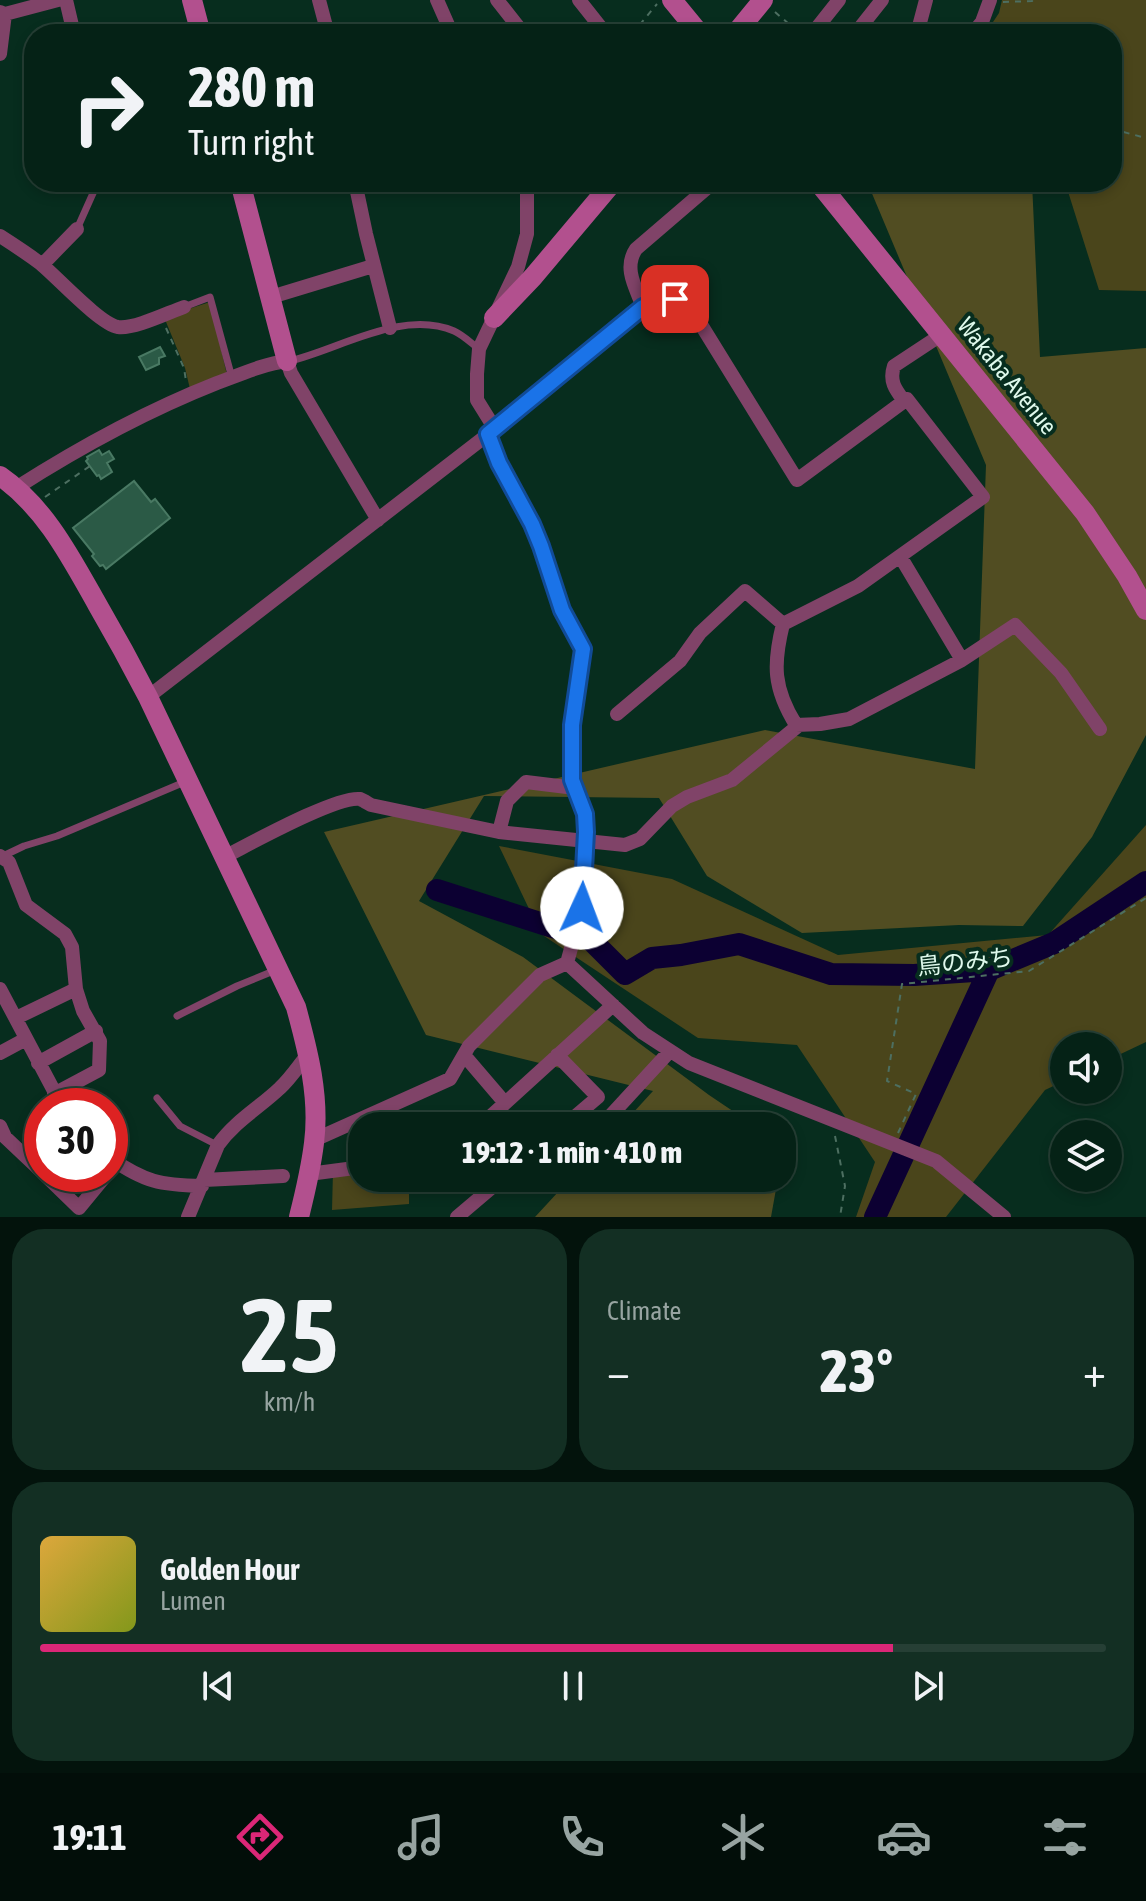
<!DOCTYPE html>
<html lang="en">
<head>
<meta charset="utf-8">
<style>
  body { margin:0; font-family:"Asap Condensed","Noto Sans JP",sans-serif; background:#132f23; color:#f1f3f6; height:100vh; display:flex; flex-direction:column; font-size:30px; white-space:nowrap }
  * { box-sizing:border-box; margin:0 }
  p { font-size:26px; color:#97a4a1 }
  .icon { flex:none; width:44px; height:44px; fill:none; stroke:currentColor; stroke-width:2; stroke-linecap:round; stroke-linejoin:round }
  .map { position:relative; height:1217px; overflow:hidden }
  .sheet { display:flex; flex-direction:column; gap:12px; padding:12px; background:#03130c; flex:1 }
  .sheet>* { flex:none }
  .hud { position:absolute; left:24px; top:24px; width:1098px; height:168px; border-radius:32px; box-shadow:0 4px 12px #0003,0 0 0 2px #263f35; background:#052216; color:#f1f3f6; overflow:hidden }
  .fabs { position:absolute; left:1050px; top:1032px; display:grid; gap:16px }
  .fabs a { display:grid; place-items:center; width:72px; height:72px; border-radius:50%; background:#052216; box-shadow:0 4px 12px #0003,0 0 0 2px #263f35; font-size:40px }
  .speed { position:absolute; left:24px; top:1088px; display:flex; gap:16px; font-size:40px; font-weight:700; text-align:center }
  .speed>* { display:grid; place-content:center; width:104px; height:104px; border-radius:50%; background:#052216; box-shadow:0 4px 12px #0003,0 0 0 2px #263f35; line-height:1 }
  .speed .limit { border:12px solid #d22; background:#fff; color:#111 }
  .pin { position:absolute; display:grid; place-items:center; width:68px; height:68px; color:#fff; margin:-34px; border-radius:16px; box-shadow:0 4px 12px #0006 }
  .me { position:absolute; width:88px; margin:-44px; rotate:2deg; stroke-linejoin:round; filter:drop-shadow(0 0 6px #0008) }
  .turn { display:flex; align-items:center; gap:28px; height:168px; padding:0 32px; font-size:36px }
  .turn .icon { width:104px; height:104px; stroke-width:2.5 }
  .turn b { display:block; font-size:56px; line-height:68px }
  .big { font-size:60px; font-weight:800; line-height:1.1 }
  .sheet .card { flex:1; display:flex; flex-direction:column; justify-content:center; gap:12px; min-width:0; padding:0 28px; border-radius:32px; background:#132f23 }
  .sheet .dial { align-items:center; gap:0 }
  .dial b { font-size:104px; line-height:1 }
  .song { display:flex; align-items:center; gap:24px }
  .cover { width:96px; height:96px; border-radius:12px; background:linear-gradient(135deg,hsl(40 70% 55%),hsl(70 70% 35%)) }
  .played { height:8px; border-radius:4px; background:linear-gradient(90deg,#db2777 80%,#263f35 80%) }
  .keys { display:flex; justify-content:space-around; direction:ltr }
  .heat { display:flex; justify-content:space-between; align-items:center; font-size:44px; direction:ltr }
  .sheet .tiles { flex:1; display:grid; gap:12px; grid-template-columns:1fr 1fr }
  .card:last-child { grid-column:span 2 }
  .trip { position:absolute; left:348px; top:1112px; width:448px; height:80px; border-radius:32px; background:#052216; box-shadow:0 4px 12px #0003,0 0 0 2px #263f35; font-weight:800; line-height:80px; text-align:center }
  .tab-bar { display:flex; height:128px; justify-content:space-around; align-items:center; background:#020e09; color:#97a4a1 }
  .tab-bar .icon { width:56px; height:56px }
  .tab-bar .selected { color:#db2777 }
  .tab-bar b { font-size:36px; color:#f1f3f6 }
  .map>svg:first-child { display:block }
  .green { fill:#4a451b }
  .forest { fill:#514d22 }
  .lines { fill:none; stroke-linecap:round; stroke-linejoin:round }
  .river { stroke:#0c0032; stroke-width:22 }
  .building { fill:#2b5a46; stroke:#497963; stroke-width:2 }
  .path { stroke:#4d6f61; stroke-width:2; stroke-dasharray:6 6; stroke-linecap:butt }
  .lane { stroke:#804368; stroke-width:7 }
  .street { stroke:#804368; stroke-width:14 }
  .secondary { stroke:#b2508e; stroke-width:20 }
  .route-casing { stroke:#114b97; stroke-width:20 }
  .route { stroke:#1a73e8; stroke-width:14 }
  .labels { text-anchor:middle; stroke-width:8; stroke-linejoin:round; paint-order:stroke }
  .street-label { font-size:24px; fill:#dff9ec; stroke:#072d1e }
</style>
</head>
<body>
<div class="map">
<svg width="1146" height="1217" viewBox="0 0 1146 1217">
  <rect width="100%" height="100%" fill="#072d1e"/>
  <path class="green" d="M1002 0H1146V291L1099 290 1065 182H1112V34H985L999 13Z
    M210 302 227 375 190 389 185 368 164 317Z
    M1146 825V1042L1108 1060V1046H1064V1081L1045 1090 946 1217H856L875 1162 797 1045 698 1038 541 934 499 846 672 879 838 955 1048 935Z
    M362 1167V1178H409V1204L332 1210 333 1171Z"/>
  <path class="forest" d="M871 182H1032L1040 357 1146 348V735L1092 837 1023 926 959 925 802 933 707 876 659 798 484 796 419 901 523 957 709 1095 755 1126H621L653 1091 426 1035 324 832 765 730 975 769 986 465 868 184Z
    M571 1178H778L771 1217H535Z"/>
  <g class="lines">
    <path class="river" d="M437 890 590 939 625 974 652 958 681 955 739 944 831 974 914 975 989 970
      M875 1217 989 970 1054 943 1146 882"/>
  </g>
  <path class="building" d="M160 347 165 356 159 358V364L146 370 139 357Z
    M99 450 102 455 109 451 114 459 107 463 112 472 101 479 99 475 97 476 86 461 88 459 87 457Z
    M134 481 151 502 155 499 170 518 106 569 103 565 100 566 92 556 94 554 73 528Z"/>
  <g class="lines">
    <path class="path" d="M1003 2 1032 1 1033 0
      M775 12 797 31
      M632 34 657 4
      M1112 129 1146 138
      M166 328 184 368 186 381
      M45 497 90 466
      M898 1133 916 1094 887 1081 902 984 1029 971 1146 898
      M835 1136 845 1186 840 1217"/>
    <path class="lane" d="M77 229 98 182
      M184 307 210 297 232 378
      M290 361C340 349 402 309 454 331 463 335 471 343 479 349
      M3 856 24 846 57 836 187 781
      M177 1016 237 986 276 970
      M157 1098 180 1126 217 1145"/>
    <path class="street" d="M66 0 74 34
      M319 0 328 34
      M437 0 452 34
      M497 0 524 34
      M579 0 606 34
      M0 12 5 14 58 0
      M812 34 839 0
      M855 34 882 0
      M917 34 926 0
      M972 34 982 22 990 0
      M0 54 5 14
      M355 182 366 234 390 328
      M0 236C14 245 28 254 41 264 58 278 100 324 118 327 135 329 167 313 184 307
      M42 265 77 229
      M271 297 373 266
      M643 307C661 296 676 296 692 310L797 480 907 399 983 497 858 586 783 624C773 664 773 688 796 725L820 724 849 719 962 660 1015 625 1061 673 1100 729
      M904 401C895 389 889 381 894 366L941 335
      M495 429 477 400V374L479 349 518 267 527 234V193L529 182
      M488 434 499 463 532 524 541 546 562 610 583 649 572 725V780L585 814 586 832 582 908 567 963 643 1033 689 1063 936 1161 1004 1217
      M16 488C80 447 146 411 217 383 239 375 263 364 287 361L291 373 378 520
      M900 556 962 660
      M148 697 495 429 643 307C636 288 623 268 636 249L714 182
      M617 714 680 661 700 633 745 591 783 624
      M499 832 507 801 526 782 575 788
      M0 856 9 862 26 905 65 934 72 947 76 989 16 1018
      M224 857C250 844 336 796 360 799 363 800 369 804 371 805L499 832 625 845 640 839 672 806 687 797 732 780 799 725
      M0 989 62 1106
      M0 1053 26 1039
      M464 1055 505 1103
      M557 1055 598 1097 564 1126
      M38 1063 96 1031
      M54 1094 99 1070 100 1041 83 1011 76 989
      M0 1126 5 1137 42 1172
      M480 1126 613 1005
      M601 1126 670 1051
      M314 1140 450 1079 469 1046 540 975 567 963
      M110 1158C145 1182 160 1185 202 1186
      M44 1174 79 1208 107 1174
      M309 1174 362 1167
      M204 1180 283 1176
      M549 1185 554 1178
      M188 1217 218 1145C235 1121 259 1108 280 1088 291 1078 299 1065 309 1053
      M457 1217 503 1178"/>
    <path class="secondary" d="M192 0 201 34
      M672 0 700 34
      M735 34 763 0
      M240 182 287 361
      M818 182 1085 513 1127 576 1146 610
      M494 318 533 277 613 182
      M0 476C45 507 71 558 97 604 115 635 132 666 148 697L296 1007C308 1051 320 1097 314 1143 311 1168 305 1193 299 1217"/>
  </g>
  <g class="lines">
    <defs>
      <path id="route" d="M582 908 586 832 585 814 572 780V725L583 649 562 610 541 546 532 524 499 463 488 434 643 307 660 299H675"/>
    </defs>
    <use href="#route" class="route-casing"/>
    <use href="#route" class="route"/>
  </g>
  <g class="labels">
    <g class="street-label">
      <text transform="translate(1007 376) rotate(51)" y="8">Wakaba Avenue</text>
      <text transform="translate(965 962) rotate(-6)" y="8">鳥のみち</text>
    </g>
  </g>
</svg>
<div class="fabs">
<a><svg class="icon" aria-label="sound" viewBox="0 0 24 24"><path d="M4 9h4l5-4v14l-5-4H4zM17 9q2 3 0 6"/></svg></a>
<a><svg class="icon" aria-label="layers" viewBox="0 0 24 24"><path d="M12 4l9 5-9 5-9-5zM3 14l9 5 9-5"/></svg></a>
</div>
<div class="speed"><div class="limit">30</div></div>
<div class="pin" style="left:675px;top:299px;background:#d93025"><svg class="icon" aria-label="arrive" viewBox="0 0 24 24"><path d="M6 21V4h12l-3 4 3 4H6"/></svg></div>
<svg class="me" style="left:582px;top:908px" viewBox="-20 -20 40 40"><circle r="19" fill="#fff"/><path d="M0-13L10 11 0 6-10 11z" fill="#1a73e8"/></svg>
<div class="trip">19:12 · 1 min · 410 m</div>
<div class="hud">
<div class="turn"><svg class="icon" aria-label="right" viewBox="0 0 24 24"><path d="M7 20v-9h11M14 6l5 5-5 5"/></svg><div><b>280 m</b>Turn right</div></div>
</div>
</div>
<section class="sheet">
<div class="tiles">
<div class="card dial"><b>25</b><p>km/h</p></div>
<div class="card"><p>Climate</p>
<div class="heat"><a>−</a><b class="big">23°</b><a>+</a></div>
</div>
<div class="card">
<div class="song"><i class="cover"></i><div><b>Golden Hour</b><p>Lumen</p></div></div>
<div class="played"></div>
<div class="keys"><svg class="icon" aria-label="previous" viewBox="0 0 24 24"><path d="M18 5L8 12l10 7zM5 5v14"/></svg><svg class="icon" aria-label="pause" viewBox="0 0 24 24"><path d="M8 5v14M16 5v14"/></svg><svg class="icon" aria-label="next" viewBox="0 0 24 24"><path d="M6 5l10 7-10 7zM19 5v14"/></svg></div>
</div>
</div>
</section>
<nav class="tab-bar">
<b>19:11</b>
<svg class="icon selected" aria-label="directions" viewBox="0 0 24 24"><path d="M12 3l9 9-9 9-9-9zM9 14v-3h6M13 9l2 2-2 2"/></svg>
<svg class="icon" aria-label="music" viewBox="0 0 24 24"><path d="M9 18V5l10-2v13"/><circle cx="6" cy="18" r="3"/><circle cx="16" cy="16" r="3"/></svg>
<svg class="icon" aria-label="phone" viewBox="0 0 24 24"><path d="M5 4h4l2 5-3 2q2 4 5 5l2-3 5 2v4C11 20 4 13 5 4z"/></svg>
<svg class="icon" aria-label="climate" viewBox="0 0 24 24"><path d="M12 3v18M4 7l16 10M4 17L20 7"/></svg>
<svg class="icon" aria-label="car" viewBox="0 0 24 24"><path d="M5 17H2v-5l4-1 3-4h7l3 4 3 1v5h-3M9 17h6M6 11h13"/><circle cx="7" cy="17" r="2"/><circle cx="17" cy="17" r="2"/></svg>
<svg class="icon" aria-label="filters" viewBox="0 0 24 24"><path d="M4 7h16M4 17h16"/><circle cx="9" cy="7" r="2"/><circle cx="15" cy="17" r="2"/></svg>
</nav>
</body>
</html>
